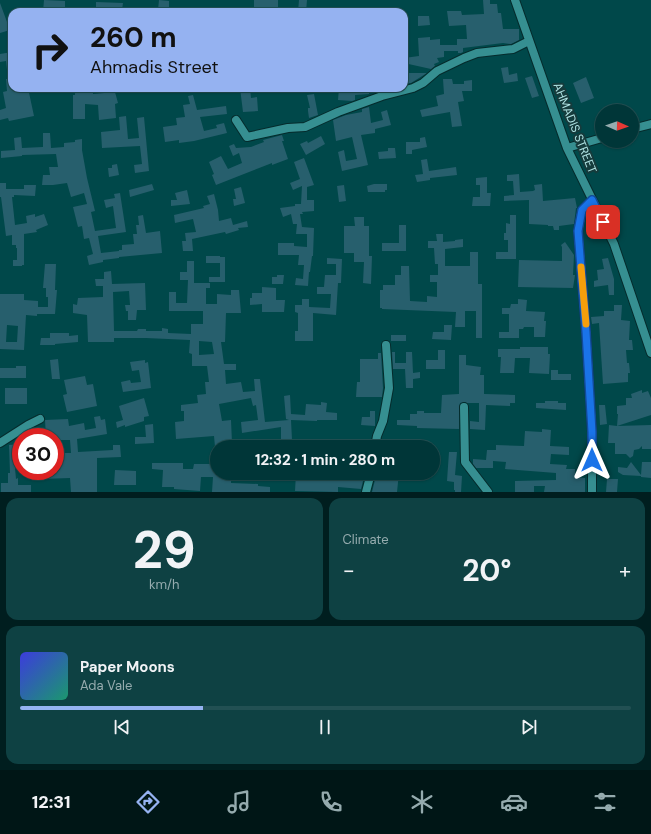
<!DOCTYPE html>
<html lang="en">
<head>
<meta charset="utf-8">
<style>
  body { margin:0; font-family:"DM Sans",sans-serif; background:#0e4143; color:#f1f3f6; height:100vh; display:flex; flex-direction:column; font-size:15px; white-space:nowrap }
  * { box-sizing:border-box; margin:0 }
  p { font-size:13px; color:#95abae }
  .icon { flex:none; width:22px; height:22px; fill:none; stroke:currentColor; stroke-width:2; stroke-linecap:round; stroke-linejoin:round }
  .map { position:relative; height:492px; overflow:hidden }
  .side { display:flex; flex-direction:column; gap:6px; padding:6px; background:#001e1f; flex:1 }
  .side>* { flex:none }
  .guide { position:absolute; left:8px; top:8px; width:400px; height:84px; border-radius:12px; box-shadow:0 1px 3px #0004,0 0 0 1px #225053; background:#95b2f1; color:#111; overflow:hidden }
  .needle { width:26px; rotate:92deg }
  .buttons { position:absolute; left:595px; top:104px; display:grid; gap:8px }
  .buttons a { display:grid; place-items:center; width:44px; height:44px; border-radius:50%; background:#003638; box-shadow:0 1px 3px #0004,0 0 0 1px #225053; font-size:20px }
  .speed { position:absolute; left:12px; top:428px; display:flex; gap:8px; font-size:20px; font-weight:700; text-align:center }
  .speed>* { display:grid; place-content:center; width:52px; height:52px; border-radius:50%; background:#003638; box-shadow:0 1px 3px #0004,0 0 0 1px #225053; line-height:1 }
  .speed .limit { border:6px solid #d22; background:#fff; color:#111 }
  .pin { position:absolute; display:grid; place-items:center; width:34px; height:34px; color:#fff; margin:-17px; border-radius:8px; box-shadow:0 2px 6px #0006 }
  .me { position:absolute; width:44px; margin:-22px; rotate:0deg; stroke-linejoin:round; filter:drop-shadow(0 0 3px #0008) }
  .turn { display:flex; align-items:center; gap:14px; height:84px; padding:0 16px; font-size:18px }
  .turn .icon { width:52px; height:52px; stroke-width:2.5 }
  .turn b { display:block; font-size:28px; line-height:34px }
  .big { font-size:30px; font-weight:700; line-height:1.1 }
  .side .card { flex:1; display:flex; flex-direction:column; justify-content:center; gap:6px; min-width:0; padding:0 14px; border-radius:12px; background:#0e4143 }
  .side .dial { align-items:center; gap:0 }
  .dial b { font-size:52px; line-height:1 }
  .song { display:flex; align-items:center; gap:12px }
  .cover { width:48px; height:48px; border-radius:6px; background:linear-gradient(135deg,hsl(240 70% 55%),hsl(160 70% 35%)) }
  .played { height:4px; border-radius:2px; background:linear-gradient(90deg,#95b2f1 30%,#225053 30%) }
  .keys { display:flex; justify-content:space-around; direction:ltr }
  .heat { display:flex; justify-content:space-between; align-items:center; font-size:22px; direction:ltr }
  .side .tiles { flex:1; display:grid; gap:6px; grid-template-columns:1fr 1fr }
  .card:last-child { grid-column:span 2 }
  .trip { position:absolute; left:210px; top:440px; width:230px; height:40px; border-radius:20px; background:#003638; box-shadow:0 1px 3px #0004,0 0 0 1px #225053; font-weight:700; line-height:40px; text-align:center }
  .tab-bar { display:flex; height:64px; justify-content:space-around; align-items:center; background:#001616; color:#95abae }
  .tab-bar .icon { width:28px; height:28px }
  .tab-bar .active { color:#95b2f1 }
  .tab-bar b { font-size:18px; color:#f1f3f6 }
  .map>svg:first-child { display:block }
  .building { fill:#275f6d; fill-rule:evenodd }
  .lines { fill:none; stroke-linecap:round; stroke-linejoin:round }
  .minor-casing { stroke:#052b2c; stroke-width:10 }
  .minor { stroke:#368f91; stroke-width:8 }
  .route-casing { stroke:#114b97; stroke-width:10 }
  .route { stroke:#1a73e8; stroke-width:7 }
  .slow { stroke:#f59e0b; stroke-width:7 }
  .labels { text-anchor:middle; stroke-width:4; stroke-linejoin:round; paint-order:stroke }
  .street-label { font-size:12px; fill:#b1e4e4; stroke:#163b3c }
</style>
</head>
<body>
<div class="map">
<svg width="651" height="492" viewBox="0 0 651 492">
  <rect width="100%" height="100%" fill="#00484a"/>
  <path class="building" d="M44 0 65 1V12H43Z
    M159 0 169 1V11L158 10Z
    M254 0H278V12H254Z
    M299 0H307L306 12H298Z
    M483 0H490V4H497L498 13H501L503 29H519V40L511 44 503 43 463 48V52L461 53H458V51H444V57L437 58 439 62 434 64 435 66 431 69 404 63V58L419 56 418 38 430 37V40L440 39V45H457V39H467L466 25 449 26 447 11H461L462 15 484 14Z
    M96 2 123 3 122 10H116V12H96Z
    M0 3 10 30 0 33Z
    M418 16H429L430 25 418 26Z
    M12 52V78H8L6 61 0 62V54Z
    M508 67 509 75 517 73 518 81 504 83 501 68Z
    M404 73H427L411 83H404Z
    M532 76 539 96 532 98 525 78Z
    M586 77 594 98 581 103 573 83Z
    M6 79H12V90L28 88 34 116 9 121 8 118 0 120V110L6 108 3 92 7 91Z
    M443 79H452L453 84H464V81L472 80V91H462L464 101 458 102 462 126 452 127 450 112 422 117 420 110 438 106 436 96 444 94Z
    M75 88H93V94L115 92 118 103 115 104 116 118 99 120 98 105 85 104V119H73V95H75Z
    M240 88H250L251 98 257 97 258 111 243 112Z
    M339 88H354V90L369 89V94L355 95V100L352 101 338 100Z
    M314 94 318 115 309 118 308 111V108H310L307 95Z
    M193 95 197 110 226 106 227 114 200 117 204 131 217 128 216 125 224 123 227 133 194 141 179 143V140L165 142 163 127 177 125 176 118 185 117 183 105 190 104 188 96Z
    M369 107 371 123 383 120 381 112 387 110 391 125 375 129V133L361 135 368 165 342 171 338 152 344 150 346 161 357 159 352 137 336 141 333 120 346 115 362 112V109Z
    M126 116 128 139 139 138 137 118 144 117 149 171 135 173 134 165 142 164 140 146 102 148 101 132 120 130 119 117Z
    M43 133H50L51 148 64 147V143L75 142V140L82 139V150L87 178 95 211 91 212 95 231 116 228 113 206 106 208 104 200 115 198 114 194 120 193 126 232 98 236 101 253 119 251V250H122V245L134 244 133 234H137L136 225H139L138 216 143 215 146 233 160 231 162 253 119 257V258L103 260V262L89 265 87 256 93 254 89 238 84 239 82 226 78 227 73 207 87 204 84 193 71 197 67 183 53 185H42L43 175H50L49 167H58L56 154 22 155V156L1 158V151L15 150 14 138 21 137 22 148 43 147Z
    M282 135 284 141H282L288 159 272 165V163L216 185 212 175 214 174 209 162 221 156 228 169 242 163 239 153 233 156 229 146 234 144 236 148 251 147 264 142 263 140Z
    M321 136 325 144 306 155 300 144 307 141 308 143Z
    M425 137 427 147 412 150V154H406V142H420V138Z
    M388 148H395L396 158 379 159 378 152 388 151Z
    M304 158 314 185 307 187V200H314V211L302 212 303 214H300L302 227 314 228 313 256H312L310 272H309L308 286 295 285 296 278 303 279 304 265H298L299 255H278V243H294V246L307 247V234H296L297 224H293L291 214 283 217 280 208 295 206V204H301L302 186 293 190 290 183 300 179 294 162Z
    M427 159 429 171 456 167 457 175 430 178V180L417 182 415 175 423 174 421 160Z
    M117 164 119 175 109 177 108 168H112V165Z
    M519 174 520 192 533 191 535 190 534 185 542 184 543 201 575 198 577 208H576L574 224 559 226V230H554L553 226H548V225L529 224V200L504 201V196L514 195 513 181H507V175Z
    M487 177V193H491L490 206H472L473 197H480V185H476V178Z
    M0 183H6V189H24V185H36L35 196 14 195V197H12L15 225 27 223 26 216 35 214V217L44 214 48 225 36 230 37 232 24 234V265H22V266H13V260H17V248H16V245H12V235L6 236 1 197H0Z
    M152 184 154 190 130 197 129 190Z
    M374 184H387V190H385V192H368L367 186Z
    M344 185 346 201 339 202 337 186Z
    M241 187 245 203 234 206 233 199H236L234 189Z
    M187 190 190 204 171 206V200H177L175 193Z
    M214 194 218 210 219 221 231 218 233 225 247 221 248 227 238 228 239 230 226 234 225 232 192 239 193 251H183L182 241H186L185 233 196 232 193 219 175 223 174 215 204 208 203 206 210 204 207 196Z
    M510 215H516V259H496V252H508V240H504V233H506V223L510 224Z
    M354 217H364V226H369V256H372L371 284 363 283 364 262H354V253H344V226H355Z
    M399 225H406V251H382V243H399Z
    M436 234H443V242L455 241V240L463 239V247L445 249V266H470V252H478V284H482V338H476V311H465V327H455L456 312 382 309V308H380V290H383V285H395V275H401V266H409L410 301 427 302V296L437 297V282H430V275H438V264H435L434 248H428V241H437Z
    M565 242 574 255 573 275H575L573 288 518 287 519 260 562 261V247L561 245Z
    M206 256H220V257H225V282H209V277H220V263H206Z
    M327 258 342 259 341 283H338L336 315 313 313V341H295V331H298V313L295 312V305H302V299H309V307L330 308 331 294H317V287H324L325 275H336V264H327Z
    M608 258 614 279V295H609L608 285 594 287V281L598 280 597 270 604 269 602 259Z
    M187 261H194V283H210V288H206V304H217V294L231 295V290H239L241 313H226L225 342H221L224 364H236V370H225L226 384 241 382 243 392 255 391 254 379H260L265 422 289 420 286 419 284 396 290 395 291 414 305 415 306 404 321 405V402L327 403 326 412 337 413V420H317V421L291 420 292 440H290V447H283V440H281V427L242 433 241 422 258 420 256 405 253 406 251 398 219 404 222 421 231 420 232 443H223V447H215L214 436 176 439 175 422 184 421V411H181V405L198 403 197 395 206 394 205 382H209L207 366H192V354L189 353 190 340 146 338H114V342H88L87 315 73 313V304L77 305 78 298 103 297V286H96L95 279H104V272L111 271 112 284 145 283 146 310H137L136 320H128V311H126L125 305H130L129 291 113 292 114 331H137L138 329H146V331H162V328L168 329V333L191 334V324H203V311H169V292H176V303H187L188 280H180V272H187ZM199 341 212 342 214 354 199 355Z
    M45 264H56L55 290H57L55 314H37V316L26 315 24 350 0 349V294H24V300L38 301V307H48V297H46V288H43ZM7 325 18 326 17 342H6Z
    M277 275H284L283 284H272V277H277Z
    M262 287 276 288V300H285L284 312H262V304L250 305V298H252V293H262Z
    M518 299 527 300 526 311 545 312 544 321H546L545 337H534V327H524L523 329H519V338H499V332H509V314H502V308H510L511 304H518Z
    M614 305H622L621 320 630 321 629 340H632L633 350H626L627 363H629L630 373H628V382L603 384 599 323 592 324 591 317 604 316V311H614Z
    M444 325H452L451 340 432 339 433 332H444Z
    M50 333H69V336L78 335V342L55 344V345H40L41 338H50Z
    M391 335H406V341H391Z
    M520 347H548V354H550L549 374 529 373 530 358H515L514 373H500L501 357H498V349H520Z
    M438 350H445V369H426V360H438Z
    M392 352H395V363H406V352H412L413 373 420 372V378L413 379V388H406L405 369H393Z
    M378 353H381L383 388 382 397H356L357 382H360V359H378Z
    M459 355H466V365L481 367 480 375H484V394L515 395V403H510V406L486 405 485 430 470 429V421L479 422V403H467L464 402 460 403 459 407V429L417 428V426L397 425V420H410V414H417V411H424V413H441L442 395 459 394Z
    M58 359 60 379H52L50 360Z
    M145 360V363L148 362 151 388 123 392 121 382 130 380 131 383 141 382 139 370 132 371 130 362Z
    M16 366H26V378H0V368H16Z
    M551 370H558V374H571V380H551Z
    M85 376 87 385 93 384 97 406 67 412 63 395 67 394 64 380Z
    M5 388H27V404H5Z
    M642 390V393L648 391 651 398V415L617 426 651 425V449H642V446L639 449 634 450 633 456 630 458 626 454H615V443H608L609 425 617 426 618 414H617V406L626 405V398H632L631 394Z
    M144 398 149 416 144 417V421L125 427V425L117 428 116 422 123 420 119 406Z
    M545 401H558V403H566V410L536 408V403H545Z
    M599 405H605L607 424 600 425Z
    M370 411H375V426L361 425 362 417H370Z
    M100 416 101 420 105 419 107 434 77 439 78 452 113 450V445H120L121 457 97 458V492H71L70 478 41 479 40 471H55V460L60 459V453H71L70 440H55V437H46L45 420 68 419 69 426 84 423 85 430 96 428 94 417Z
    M153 424 154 443 135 444V437H146L145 425Z
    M542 429 551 430 550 446 569 447V455L551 454 550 464 567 465 566 469H575V477L585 478V492H544L545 486H534V492H515V481L556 480V473L505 469 506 462 493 461V468H476L473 464V459L486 460 487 450H496V445L524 446 525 431 542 432Z
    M21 444V467L15 468 16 479 18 478V485H31V492H1V483H8V473H10L9 445Z
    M449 452H457L455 475 462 476 461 492H455V490H454V482L447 481Z
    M631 462 641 475 642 462H651V478L641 477V476L623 475 618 472V467L627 468Z
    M152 463H183V469H193L194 464H217V473H231V483L258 484V486L270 487V492H212L213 477H201L200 491 174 489V487H162L163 470 152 469Z
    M115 470 136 471V485H114Z
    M296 473H365L361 489 338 487V492L295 491Z
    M386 473H399L397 492H372L375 480 386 481Z
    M607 479H618L617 492H606Z"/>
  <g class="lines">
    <defs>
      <path id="minor" d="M515 0 567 148 614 244 651 353
        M236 120 247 137 288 128 305 127 338 112 382 96 413 88 423 83 437 71 464 58 477 53 513 49 529 41
        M632 129 651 124
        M567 148 602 138
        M592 200 582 210 578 231 586 332 592 432V492
        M464 407 465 462 488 492
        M0 443 28 425 40 419
        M375 447 377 436 383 421 389 388 386 345
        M366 492 371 473"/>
    </defs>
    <use href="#minor" class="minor-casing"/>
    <use href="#minor" class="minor"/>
  </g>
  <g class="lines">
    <defs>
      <path id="route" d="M592 460V432L586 332 578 231 582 210 592 200 603 222"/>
    </defs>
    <use href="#route" class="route-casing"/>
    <use href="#route" class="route"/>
    <path class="slow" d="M581 267 586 324"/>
  </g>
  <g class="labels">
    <g class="street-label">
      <text transform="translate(575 128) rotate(68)" y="4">AHMADIS STREET</text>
    </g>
  </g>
</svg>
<div class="buttons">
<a><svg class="needle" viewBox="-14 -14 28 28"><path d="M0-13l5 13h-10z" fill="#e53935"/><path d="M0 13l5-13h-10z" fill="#95abae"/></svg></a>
</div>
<div class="speed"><div class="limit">30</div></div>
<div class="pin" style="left:603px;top:222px;background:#d93025"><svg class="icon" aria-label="arrive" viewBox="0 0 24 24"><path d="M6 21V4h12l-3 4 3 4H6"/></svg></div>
<svg class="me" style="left:592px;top:460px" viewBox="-20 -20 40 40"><path d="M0-17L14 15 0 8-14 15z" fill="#1a73e8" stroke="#fff" stroke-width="4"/></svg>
<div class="trip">12:32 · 1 min · 280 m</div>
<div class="guide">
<div class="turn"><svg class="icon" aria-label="right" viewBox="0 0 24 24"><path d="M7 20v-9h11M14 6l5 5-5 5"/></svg><div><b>260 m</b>Ahmadis Street</div></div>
</div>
</div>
<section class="side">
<div class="tiles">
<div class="card dial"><b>29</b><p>km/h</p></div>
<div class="card"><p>Climate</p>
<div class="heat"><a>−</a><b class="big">20°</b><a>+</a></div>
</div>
<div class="card">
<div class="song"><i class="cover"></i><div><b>Paper Moons</b><p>Ada Vale</p></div></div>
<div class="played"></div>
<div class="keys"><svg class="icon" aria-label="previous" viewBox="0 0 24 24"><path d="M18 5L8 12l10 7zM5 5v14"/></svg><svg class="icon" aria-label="pause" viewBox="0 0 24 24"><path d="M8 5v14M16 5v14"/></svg><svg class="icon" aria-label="next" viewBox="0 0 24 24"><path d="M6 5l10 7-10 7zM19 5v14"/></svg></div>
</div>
</div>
</section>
<nav class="tab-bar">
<b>12:31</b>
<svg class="icon active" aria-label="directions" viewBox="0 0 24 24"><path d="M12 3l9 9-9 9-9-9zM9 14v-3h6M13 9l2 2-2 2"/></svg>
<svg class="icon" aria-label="music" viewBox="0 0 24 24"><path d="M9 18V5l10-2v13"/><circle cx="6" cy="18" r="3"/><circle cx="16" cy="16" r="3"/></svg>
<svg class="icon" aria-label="phone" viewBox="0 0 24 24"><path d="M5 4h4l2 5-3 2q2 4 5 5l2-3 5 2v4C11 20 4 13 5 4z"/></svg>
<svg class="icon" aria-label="climate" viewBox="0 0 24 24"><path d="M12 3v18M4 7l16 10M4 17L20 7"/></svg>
<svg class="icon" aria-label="car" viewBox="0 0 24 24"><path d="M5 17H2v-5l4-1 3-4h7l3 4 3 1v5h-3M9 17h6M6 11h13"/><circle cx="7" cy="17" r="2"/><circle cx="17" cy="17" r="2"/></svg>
<svg class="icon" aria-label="filters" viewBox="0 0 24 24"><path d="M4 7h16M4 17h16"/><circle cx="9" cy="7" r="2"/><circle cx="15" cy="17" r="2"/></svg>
</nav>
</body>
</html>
